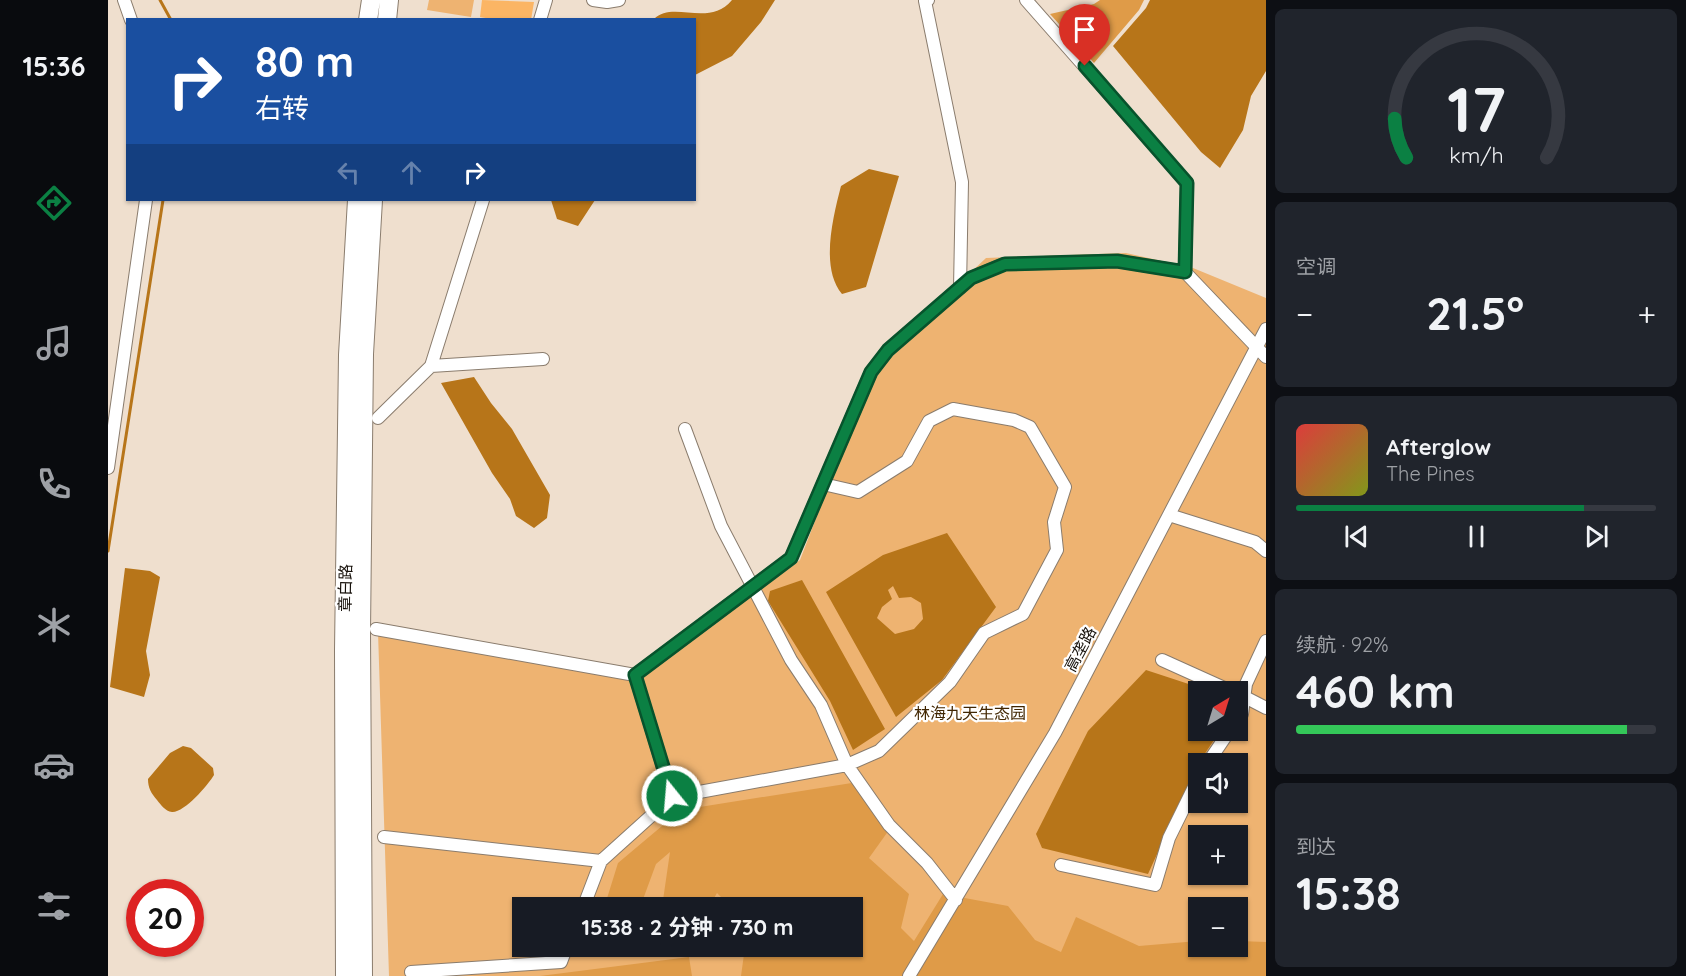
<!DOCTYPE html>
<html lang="zh">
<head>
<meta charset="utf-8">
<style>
  body { margin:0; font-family:Quicksand,"Noto Sans SC",sans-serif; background:#20242c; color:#f1f3f6; height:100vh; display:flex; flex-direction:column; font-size:22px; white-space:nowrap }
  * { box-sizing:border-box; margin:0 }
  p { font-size:20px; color:#9ea1a6 }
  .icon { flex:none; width:33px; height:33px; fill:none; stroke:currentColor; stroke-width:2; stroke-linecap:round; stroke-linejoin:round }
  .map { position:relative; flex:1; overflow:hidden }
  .panel { display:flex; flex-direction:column; gap:9px; padding:9px; background:#0d0f14; width:420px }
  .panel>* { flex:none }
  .hud { position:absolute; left:18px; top:18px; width:570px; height:183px; border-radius:0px; box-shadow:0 2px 4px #0004; background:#1a4fa0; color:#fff; overflow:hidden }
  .needle { width:39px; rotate:38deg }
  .tools { position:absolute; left:1080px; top:681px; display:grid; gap:12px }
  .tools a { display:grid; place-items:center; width:60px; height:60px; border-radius:0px; background:#171b24; box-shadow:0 2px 4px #0004; font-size:30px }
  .speed { position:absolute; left:18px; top:879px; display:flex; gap:12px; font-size:30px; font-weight:700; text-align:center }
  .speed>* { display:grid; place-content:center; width:78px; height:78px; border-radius:50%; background:#171b24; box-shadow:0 2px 4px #0004; line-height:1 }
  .speed .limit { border:9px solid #d22; background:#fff; color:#111 }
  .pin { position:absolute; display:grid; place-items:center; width:51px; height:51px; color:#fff; margin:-62px -26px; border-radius:50% 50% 50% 0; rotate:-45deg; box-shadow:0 0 6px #0007 }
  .pin .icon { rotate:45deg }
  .me { position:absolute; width:66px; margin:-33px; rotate:343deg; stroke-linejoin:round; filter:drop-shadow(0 0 4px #0008) }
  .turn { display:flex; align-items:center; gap:21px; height:126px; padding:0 30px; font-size:27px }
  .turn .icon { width:78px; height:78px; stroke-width:2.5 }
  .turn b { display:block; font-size:42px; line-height:51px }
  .lanes { display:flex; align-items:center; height:57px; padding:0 30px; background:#0003; justify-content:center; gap:30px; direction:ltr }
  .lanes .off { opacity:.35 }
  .big { font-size:45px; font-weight:700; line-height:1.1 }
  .panel .widget { flex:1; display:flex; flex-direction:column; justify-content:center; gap:9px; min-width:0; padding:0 21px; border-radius:9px; background:#20242c }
  .panel .dial { align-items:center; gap:0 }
  .dial svg { height:156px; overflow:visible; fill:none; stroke:#363941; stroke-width:7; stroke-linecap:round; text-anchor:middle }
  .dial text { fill:#f1f3f6; stroke:none }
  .song { display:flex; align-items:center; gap:18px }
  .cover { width:72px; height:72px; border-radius:9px; background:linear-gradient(135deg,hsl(0 70% 55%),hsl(70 70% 35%)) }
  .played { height:6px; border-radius:3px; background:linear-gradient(90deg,#0b8043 80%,#363941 80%) }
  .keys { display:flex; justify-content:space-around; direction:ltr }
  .heat { display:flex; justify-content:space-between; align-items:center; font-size:33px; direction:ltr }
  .charge { height:9px; border-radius:4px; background:linear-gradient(90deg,#34c759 92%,#363941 0) }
  .trip { position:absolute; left:404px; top:897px; width:351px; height:60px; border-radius:0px; background:#171b24; box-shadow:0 2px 4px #0004; font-weight:700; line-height:60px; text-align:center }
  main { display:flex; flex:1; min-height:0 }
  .menu { display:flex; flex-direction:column; width:108px; justify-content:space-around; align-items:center; background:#090b0e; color:#9ea1a6 }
  .menu .icon { width:42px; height:42px }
  .menu .active { color:#0b8043 }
  .menu b { font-size:27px; color:#f1f3f6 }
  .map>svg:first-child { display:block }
  .green { fill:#eeb371; fill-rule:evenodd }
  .forest { fill:#df9b48 }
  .water { fill:#b77519; fill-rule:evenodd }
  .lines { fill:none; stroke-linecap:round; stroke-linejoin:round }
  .stream { stroke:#b77519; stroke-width:3 }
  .building { fill:#fbb564 }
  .minor-casing { stroke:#8a7c6d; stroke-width:14 }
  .highway-casing { stroke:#8a7c6d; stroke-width:20 }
  .minor { stroke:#fff; stroke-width:12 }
  .highway { stroke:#fff; stroke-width:18 }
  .route-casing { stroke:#07532c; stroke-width:15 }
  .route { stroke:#0b8043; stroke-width:10 }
  .labels { text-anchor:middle; stroke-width:4.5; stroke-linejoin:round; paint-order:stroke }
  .street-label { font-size:16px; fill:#17110b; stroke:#fff }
  .park-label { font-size:16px; fill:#412602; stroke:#fff }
</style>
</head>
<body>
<main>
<nav class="menu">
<b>15:36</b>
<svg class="icon active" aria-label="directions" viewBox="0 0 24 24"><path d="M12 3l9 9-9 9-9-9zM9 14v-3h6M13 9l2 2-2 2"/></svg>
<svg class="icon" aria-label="music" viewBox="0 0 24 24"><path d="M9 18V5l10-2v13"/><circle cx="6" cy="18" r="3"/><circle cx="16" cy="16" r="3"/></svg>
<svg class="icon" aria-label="phone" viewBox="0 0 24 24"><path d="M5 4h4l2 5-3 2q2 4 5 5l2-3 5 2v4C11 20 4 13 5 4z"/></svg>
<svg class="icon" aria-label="climate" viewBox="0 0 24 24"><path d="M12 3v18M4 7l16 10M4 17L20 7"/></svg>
<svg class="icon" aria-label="car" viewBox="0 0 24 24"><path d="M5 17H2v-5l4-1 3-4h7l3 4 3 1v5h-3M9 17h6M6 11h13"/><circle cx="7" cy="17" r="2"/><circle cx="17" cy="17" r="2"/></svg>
<svg class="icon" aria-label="filters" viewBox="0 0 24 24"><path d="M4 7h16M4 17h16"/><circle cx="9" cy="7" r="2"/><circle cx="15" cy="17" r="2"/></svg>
</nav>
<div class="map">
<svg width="1158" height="976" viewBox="0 0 1158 976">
  <rect width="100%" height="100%" fill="#efdfce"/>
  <path class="green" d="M321 0H366L363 17 319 10Z
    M1018 253 1085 268 1158 298V976H281L270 632 530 679 692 560 768 362 878 258ZM1090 692H1130V730H1090ZM1090 764H1130V802H1090ZM1090 836H1130V874H1090ZM414 908H744V946H414ZM1090 908H1130V946H1090Z"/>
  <path class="forest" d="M992 0H1036L1031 10 986 63 942 14 986 4Z
    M750 782 781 830 761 858 801 894 793 928 806 941 835 894 900 906 927 940 953 952 968 917 1031 946 1090 941V946H1130V941L1158 942V976H633L637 947 744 946V908L623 907 609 893 601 907H554L562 852 548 864 534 902V907L496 908 510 863 573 810Z
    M581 957 584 976H432Z"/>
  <path class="water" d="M624 0H667L653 22 624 56 587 75 586 20 546 19C565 0 601 28 624 0Z
    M1042 0H1158V71L1143 96 1135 130 1112 168 1093 152 1005 46 1038 8Z
    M761 169 791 176 758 287 734 294C712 268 725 217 733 186Z
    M443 200H487L470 226 449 219Z
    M366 377 383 403 404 429 442 495 439 518 426 528 408 516 402 499 384 473 333 383Z
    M839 533 888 607 834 680 788 717 718 592 775 555ZM785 586 791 598 803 597 813 603 815 619 806 629 787 634 769 618 774 607 784 599 780 590Z
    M17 568 42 571 52 577 38 651 42 675 36 697 2 687Z
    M694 580 777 729 745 750 722 701 660 601 662 591Z
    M1038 670 1102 691 1090 692V730L1112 731 1090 764 1040 874 934 848 928 834 980 731Z
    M75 746 83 748 105 768 106 775C100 785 76 813 64 812 57 811 53 805 49 800 43 793 40 788 40 779L62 753Z"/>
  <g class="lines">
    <path class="stream" d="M52 0 63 20
      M0 551 55 200"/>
  </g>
  <path class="building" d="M374 0 426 2 423 20H389L372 17Z"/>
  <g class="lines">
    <defs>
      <path id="minor" d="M16 0 23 20
        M485 0 499 2 511 0
        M820 0 817 1 854 182 852 288
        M918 0 1079 183 1077 272
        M432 20 438 0
        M323 366 375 200
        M270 418 323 366 435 359
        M577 429 613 526 683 660 713 705 739 765 781 825 819 863 848 900
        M0 468 38 200
        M1061 515 1147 542 1158 551
        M268 629 527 675 683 558 763 372 780 350 863 278 896 264 1009 261 1077 272 1158 357
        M1054 660 1125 692
        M527 675 564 797
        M1131 694 1158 708
        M1130 721 1134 714 1138 684 1158 641
        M1099 764 1122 730
        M276 837 493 861
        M953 865 1047 885 1061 838 1090 779
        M475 908 493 861 564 797 739 765 771 751 842 682 876 633 915 614 949 550 946 522 957 487 922 427 906 420 845 409 821 421 799 461 750 492 715 484
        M303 972 453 962 459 946
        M801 976 947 733 1158 329"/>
      <path id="highway" d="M260 20 263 0
        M279 20 281 0
        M237 976 236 650 240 355 249 200
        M255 976 253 632 256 354 265 200"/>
    </defs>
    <use href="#minor" class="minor-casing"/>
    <use href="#highway" class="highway-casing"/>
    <use href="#minor" class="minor"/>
    <use href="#highway" class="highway"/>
  </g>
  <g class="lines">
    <defs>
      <path id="route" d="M564 796 527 675 683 558 763 372 780 350 863 278 897 264 1009 261 1077 272 1079 183 977 66"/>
    </defs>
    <use href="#route" class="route-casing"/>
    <use href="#route" class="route"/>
  </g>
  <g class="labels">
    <g class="street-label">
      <text transform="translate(237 588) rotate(-89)" y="6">章白路</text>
      <text transform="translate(972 649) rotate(-62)" y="6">高垄路</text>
    </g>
    <g class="park-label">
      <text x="862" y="719">林海九天生态园</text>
    </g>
  </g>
</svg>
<div class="tools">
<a><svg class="needle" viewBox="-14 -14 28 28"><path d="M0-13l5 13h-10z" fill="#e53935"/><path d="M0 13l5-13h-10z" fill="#9ea1a6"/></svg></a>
<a><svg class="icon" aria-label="sound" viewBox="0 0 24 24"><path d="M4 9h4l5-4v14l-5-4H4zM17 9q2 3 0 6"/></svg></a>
<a>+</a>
<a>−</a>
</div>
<div class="speed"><div class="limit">20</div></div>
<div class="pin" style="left:977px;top:66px;background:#d93025"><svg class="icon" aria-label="arrive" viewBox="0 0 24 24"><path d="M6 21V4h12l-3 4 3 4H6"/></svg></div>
<svg class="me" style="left:564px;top:796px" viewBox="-20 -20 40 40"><circle r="17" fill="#0b8043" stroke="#fff" stroke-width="3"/><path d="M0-11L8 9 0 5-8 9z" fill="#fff"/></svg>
<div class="trip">15:38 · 2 分钟 · 730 m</div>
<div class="hud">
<div class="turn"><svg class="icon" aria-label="right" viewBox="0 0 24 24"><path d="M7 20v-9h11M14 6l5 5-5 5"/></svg><div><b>80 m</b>右转</div></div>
<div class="lanes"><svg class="icon off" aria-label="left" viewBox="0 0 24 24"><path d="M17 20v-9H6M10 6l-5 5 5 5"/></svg><svg class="icon off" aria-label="ahead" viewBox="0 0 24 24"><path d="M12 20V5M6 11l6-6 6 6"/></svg><svg class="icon" aria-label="right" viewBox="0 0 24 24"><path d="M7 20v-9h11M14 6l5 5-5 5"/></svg></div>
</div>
</div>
<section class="panel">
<div class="widget dial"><svg viewBox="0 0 100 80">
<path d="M14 69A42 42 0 1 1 86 69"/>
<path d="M14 69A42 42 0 0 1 8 49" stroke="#0b8043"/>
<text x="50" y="56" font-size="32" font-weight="700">17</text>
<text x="50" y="72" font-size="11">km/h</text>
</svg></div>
<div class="widget"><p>空调</p>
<div class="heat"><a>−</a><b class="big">21.5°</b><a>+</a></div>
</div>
<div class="widget">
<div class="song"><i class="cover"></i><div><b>Afterglow</b><p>The Pines</p></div></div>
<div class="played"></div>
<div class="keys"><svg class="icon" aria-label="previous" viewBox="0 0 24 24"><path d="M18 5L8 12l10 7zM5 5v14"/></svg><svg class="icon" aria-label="pause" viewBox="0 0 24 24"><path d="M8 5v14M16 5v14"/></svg><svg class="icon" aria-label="next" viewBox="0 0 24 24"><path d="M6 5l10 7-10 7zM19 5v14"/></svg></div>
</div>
<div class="widget"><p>续航 · 92%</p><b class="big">460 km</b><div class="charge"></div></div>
<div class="widget"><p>到达</p><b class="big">15:38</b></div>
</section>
</main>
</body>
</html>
